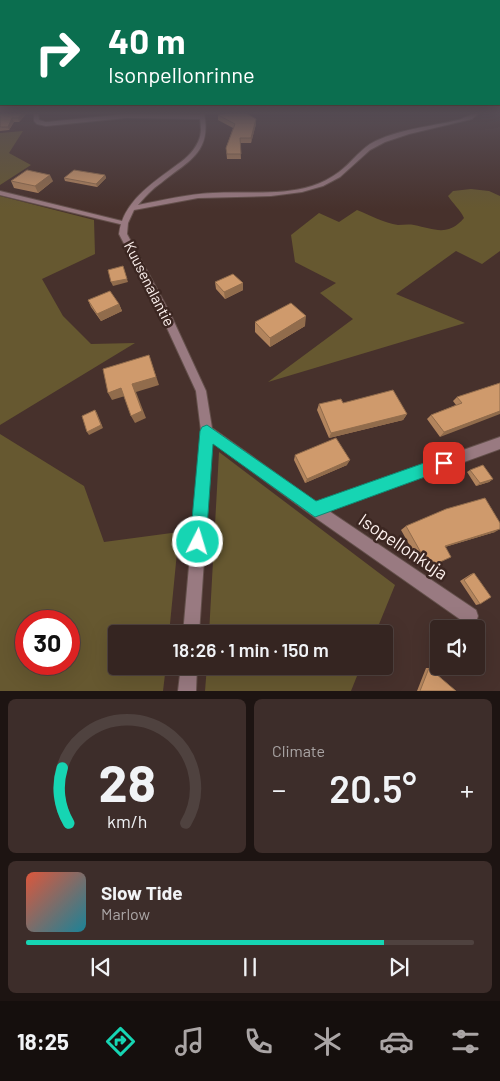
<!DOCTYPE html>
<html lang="en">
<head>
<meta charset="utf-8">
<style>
  body { margin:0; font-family:Barlow,sans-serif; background:#3d2d2a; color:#f1f3f6; height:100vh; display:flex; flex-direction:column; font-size:19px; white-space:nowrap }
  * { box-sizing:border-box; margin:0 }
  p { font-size:16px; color:#aaa5a5 }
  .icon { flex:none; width:28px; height:28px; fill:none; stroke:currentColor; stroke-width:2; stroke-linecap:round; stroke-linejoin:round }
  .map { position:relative; height:691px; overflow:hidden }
  .sheet { display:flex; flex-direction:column; gap:8px; padding:8px; background:#1d1412; flex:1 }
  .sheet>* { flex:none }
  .guide { position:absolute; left:0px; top:0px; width:500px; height:105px; box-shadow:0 5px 20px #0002,0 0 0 1px #4f423f; background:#0b6e4f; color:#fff; overflow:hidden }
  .fabs { position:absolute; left:430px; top:620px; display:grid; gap:10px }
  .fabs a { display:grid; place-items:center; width:55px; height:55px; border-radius:5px; background:#352521; box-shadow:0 5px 20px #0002,0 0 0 1px #4f423f; font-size:25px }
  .speed { position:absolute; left:15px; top:610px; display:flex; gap:10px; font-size:25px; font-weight:700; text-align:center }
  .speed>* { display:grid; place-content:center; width:65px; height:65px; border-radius:50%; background:#352521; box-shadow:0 5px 20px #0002,0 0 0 1px #4f423f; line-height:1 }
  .speed .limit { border:8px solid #d22; background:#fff; color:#111 }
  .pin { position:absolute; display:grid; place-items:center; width:42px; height:42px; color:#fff; margin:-21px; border-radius:10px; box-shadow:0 2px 8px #0006 }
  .me { position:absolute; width:55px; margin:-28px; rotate:5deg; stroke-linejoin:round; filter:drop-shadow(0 0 4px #0008) }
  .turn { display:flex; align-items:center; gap:18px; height:105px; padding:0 25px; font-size:22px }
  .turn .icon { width:65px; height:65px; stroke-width:2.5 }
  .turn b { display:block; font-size:35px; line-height:42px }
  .big { font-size:38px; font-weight:600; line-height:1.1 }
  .sheet .card { flex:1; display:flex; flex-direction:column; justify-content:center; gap:8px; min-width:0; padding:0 18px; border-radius:8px; background:#3d2d2a }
  .sheet .dial { align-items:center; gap:0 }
  .dial svg { height:130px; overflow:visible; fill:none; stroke:#4f423f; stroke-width:7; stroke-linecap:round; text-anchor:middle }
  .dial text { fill:#f1f3f6; stroke:none }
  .song { display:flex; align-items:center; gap:15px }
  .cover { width:60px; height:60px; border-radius:8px; background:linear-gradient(135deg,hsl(10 70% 55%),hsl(190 70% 35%)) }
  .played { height:5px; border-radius:2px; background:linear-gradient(90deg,#16d5b3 80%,#4f423f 80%) }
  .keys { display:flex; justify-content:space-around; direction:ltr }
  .heat { display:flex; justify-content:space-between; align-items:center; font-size:28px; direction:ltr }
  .sheet .tiles { flex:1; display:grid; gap:8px; grid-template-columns:1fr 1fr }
  .card:last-child { grid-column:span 2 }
  .trip { position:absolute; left:108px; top:625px; width:285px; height:50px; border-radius:5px; background:#352521; box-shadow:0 5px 20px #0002,0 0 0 1px #4f423f; font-weight:600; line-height:50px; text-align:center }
  .tab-bar { display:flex; height:80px; justify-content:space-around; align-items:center; background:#150f0d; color:#aaa5a5 }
  .tab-bar .icon { width:35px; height:35px }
  .tab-bar .active { color:#16d5b3 }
  .tab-bar b { font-size:22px; color:#f1f3f6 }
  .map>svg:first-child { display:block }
  .green { fill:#665830; fill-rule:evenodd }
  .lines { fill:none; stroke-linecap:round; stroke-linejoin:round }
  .lane-casing { stroke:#64504b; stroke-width:2 }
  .street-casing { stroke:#64504b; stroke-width:2 }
  .lane { fill:#997a81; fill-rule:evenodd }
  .street { fill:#997a81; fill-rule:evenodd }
  .wall { fill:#b2845d }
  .shaded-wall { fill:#916c4c }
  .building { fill:#cf9a6c; stroke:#916c4c }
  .route { fill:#16d5b3; stroke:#0e8a74 }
  .labels { text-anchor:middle; stroke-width:5; stroke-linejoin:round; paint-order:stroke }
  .street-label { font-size:15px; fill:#fef2ef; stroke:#3c2722 }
  .near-street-label { font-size:18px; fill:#fef2ef; stroke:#3c2722 }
</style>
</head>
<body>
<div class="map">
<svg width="500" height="691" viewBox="0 0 500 691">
  <rect width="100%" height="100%" fill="#47312c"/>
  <path class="green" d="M23 131 9 153 31 165 0 185V133Z
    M471 189 489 191 500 196V251L482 264 456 251 396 294 465 323 268 382 353 319 320 293 336 283 295 262 291 235 319 213 339 222 357 210C370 215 384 223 398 225 403 225 408 224 414 225 434 229 448 237 464 218 460 209 453 204 448 196L453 191Z
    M0 196 94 220 95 254 42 279 63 316 91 344 135 343 0 425Z
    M0 434 84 486 104 542 179 532 169 634H116V666H166L163 691H0ZM26 621H69V664H26Z
    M219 452 395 585 375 634H209Z
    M207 666H361L351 691H205Z"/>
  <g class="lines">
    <defs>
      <path id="lane" d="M0 191 126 222 127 223 124 225 0 195Z"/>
      <path id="street" d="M34 113H38L39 120 46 122 126 114 200 115V113H204C212 153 188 161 161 183 152 189 145 197 138 205 163 200 188 194 213 193 246 191 280 196 312 186 321 183 331 178 339 172 350 164 358 152 370 144 397 129 429 127 458 120 465 118 472 113 479 113L472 119 409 134 385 142 370 150 340 177 323 186 302 192 271 196 198 198 134 210 128 223 127 234 170 313 206 391 212 428 316 502 500 437V449L329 511 476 610 478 616 476 622 470 624 464 622 310 514 212 442 199 634H183L201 431 196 391 160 313 119 234C122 203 151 184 174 167 184 160 193 153 198 142 202 134 201 127 200 119L126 118 46 126 37 124 34 121Z
        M181 666H197L196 691H178Z"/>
    </defs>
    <use href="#lane" class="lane-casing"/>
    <use href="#street" class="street-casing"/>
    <use href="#lane" class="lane"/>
    <use href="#street" class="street"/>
  </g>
  <path class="wall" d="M0 113H27L19 122H14L9 130 0 131Z
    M218 115 256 119V124L251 143H240L241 159H227L226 148 233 128 218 120Z
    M105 175 106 178 97 187 65 181 64 178Z
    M11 181H53L38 193 14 188Z
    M215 282 243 290 225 299 216 289Z
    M88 300 119 304 122 311 101 321 91 307Z
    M255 322 305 326 270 347 255 332Z
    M500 383 440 437 427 419 431 415 456 405 453 401 457 397Z
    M343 403 407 414 403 420 329 438 317 410 319 404Z
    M295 455 347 465 305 483 294 460Z
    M470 470 493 479 489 482 476 486 467 472Z
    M406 526 495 532 445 547 429 567 423 569 401 530Z
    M474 573 480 604 476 605 460 581 471 574Z
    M426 668H429L456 691H417Z"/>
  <path class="shaded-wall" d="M23 113H27L19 122 18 118Z
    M12 118 14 122 9 130 8 127Z
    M256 119V124L251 143V138Z
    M50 175 53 181 38 193 35 186Z
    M105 175 106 178 97 187 96 184Z
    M123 266 128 282 113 286 111 282Z
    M243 283V290L225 299 224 292Z
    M119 304 122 311 101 321 97 314Z
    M306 316 305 326 270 347V338Z
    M149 355 159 385 136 392 146 418 135 423 131 416 132 384Z
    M121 388 125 396 112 400 108 393Z
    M95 410 97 413 103 428 89 435 87 432Z
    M500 411V414L440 437 444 432Z
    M407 414 403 420 329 438 331 433Z
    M350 460 347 465 305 483 307 479Z
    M493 479 489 482 476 486 480 483Z
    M500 529 495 532 438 549 445 546Z"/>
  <path class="building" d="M0 113H23L18 118H12L8 127H0Z
    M228 113H246L256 119 251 138H240L241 154H227L226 148 235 124 218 115Z
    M27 170 50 175 35 186 11 181Z
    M74 170 105 175 96 184 64 178Z
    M123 266 127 279 111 282 108 270Z
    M233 274 243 283 224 292 215 282Z
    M110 291 119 304 97 314 88 300Z
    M291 303 306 316 270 338 255 322Z
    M149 355 156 377 132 384 142 411 131 416 121 388 108 393 103 369Z
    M500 383V411L444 432 431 415 462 403 457 397Z
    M393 390 407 414 331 433 319 404 341 399 343 403Z
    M95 410 101 425 87 432 82 416Z
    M336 438 350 460 307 479 295 455Z
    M483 465 493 479 480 483 470 470Z
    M485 498 500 523V529L445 546 451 557 429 567 406 526 446 509Z
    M474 573 491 597 480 604 464 580Z
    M429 668 456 691H420Z"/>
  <linearGradient id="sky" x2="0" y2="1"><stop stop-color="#271b18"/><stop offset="0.54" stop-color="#584e56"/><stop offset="1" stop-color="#584e56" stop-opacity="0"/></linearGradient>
  <rect width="500" height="209" fill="url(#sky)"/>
  <path class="route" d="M207 425 316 501 444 456 450 458 452 463 450 468 444 470 315 517 213 444 206 542 204 547 198 550 192 547 190 542 200 431 202 427Z"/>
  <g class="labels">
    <g class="street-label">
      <text transform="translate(149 284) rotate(63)" y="5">Kuusenalantie</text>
    </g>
    <g class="near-street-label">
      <text transform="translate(403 547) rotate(34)" y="6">Isopellonkuja</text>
    </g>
  </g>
</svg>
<div class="fabs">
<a><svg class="icon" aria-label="sound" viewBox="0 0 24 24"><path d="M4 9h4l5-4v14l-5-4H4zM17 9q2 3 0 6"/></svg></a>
</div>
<div class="speed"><div class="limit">30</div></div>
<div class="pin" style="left:444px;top:463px;background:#d93025"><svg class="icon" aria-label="arrive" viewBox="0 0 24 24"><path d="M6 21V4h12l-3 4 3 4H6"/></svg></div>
<svg class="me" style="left:198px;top:542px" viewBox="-20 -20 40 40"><circle r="17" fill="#16d5b3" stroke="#fff" stroke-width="3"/><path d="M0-11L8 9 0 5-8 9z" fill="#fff"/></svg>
<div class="trip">18:26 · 1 min · 150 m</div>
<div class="guide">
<div class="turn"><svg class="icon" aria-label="right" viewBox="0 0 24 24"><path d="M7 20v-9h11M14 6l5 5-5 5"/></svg><div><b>40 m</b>Isonpellonrinne</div></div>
</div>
</div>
<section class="sheet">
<div class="tiles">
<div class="card dial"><svg viewBox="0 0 100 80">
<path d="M14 69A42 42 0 1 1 86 69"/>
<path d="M14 69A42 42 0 0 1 10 35" stroke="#16d5b3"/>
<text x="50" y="56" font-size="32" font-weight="700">28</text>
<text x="50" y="72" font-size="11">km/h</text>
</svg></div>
<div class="card"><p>Climate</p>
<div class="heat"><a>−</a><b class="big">20.5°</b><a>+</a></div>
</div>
<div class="card">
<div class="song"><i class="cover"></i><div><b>Slow Tide</b><p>Marlow</p></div></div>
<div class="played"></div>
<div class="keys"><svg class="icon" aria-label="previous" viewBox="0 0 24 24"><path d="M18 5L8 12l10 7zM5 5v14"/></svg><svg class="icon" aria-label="pause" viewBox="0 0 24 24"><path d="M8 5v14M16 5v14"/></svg><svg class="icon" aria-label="next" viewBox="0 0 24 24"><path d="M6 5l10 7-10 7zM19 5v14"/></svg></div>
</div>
</div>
</section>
<nav class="tab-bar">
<b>18:25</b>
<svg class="icon active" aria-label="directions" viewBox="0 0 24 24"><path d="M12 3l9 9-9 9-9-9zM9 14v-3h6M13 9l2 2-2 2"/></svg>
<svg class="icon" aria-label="music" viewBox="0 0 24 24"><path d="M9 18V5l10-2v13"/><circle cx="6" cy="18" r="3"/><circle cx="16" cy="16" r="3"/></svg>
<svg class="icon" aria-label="phone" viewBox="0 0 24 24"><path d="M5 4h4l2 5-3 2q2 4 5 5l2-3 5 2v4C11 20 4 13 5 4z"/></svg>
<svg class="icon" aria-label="climate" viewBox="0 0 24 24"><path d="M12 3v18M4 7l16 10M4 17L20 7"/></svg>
<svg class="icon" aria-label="car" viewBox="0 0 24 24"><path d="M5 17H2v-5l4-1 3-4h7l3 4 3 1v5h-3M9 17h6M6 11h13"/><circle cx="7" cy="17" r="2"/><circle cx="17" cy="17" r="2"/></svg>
<svg class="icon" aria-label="filters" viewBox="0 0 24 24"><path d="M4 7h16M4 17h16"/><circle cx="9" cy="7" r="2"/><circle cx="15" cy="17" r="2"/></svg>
</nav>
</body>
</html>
